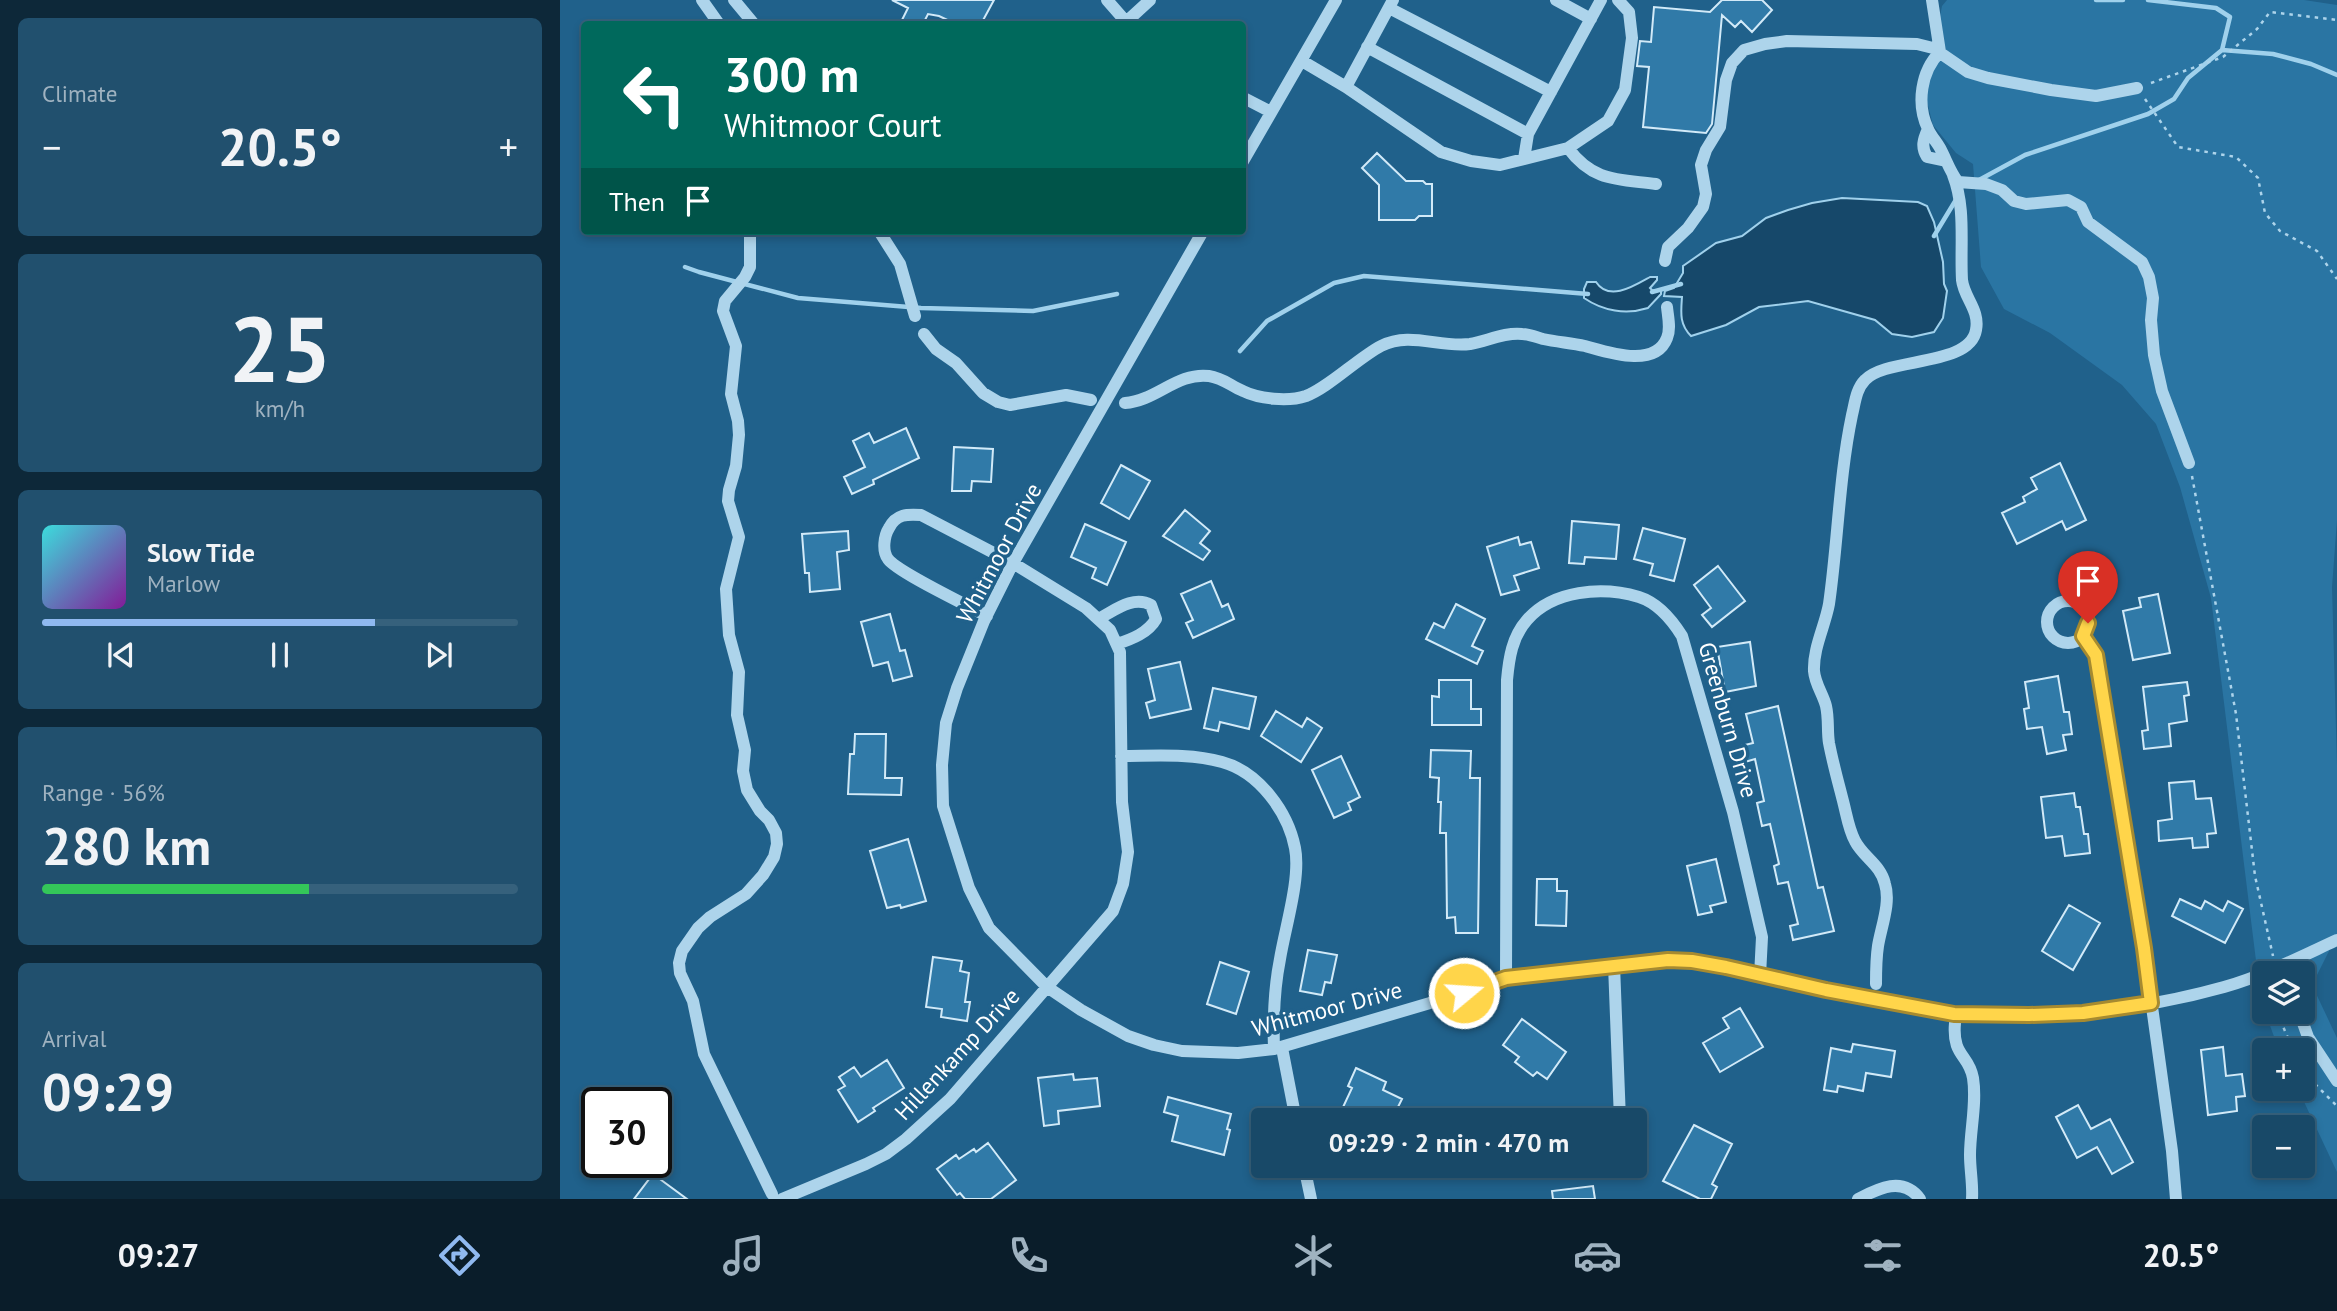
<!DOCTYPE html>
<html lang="en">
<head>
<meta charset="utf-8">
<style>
  body { margin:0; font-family:"PT Sans",sans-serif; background:#21506e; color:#f1f3f6; height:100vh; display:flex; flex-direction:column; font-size:26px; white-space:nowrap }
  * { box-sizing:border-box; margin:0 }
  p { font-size:23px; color:#9fb2c0 }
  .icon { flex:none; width:38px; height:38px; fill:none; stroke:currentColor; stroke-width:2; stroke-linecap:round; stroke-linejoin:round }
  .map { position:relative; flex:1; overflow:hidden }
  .drawer { display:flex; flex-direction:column; gap:18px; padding:18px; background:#0d2839; width:560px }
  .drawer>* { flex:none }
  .banner { position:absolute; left:21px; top:21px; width:665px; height:214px; border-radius:7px; box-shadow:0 4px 10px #0003,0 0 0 2px #36617c; background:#00695c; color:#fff; overflow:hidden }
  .controls { position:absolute; left:1692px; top:961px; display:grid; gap:14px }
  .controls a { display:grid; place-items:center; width:63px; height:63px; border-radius:7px; background:#184968; box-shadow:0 4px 10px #0003,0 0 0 2px #36617c; font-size:35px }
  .speed { position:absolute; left:21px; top:1087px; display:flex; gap:14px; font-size:35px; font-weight:700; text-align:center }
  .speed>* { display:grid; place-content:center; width:91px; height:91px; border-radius:50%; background:#184968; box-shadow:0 4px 10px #0003,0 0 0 2px #36617c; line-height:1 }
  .speed .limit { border:4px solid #111; border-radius:10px; background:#fff; color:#111 }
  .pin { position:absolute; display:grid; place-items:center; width:60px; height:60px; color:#fff; margin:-72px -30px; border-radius:50% 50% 50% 0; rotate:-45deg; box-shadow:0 0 7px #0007 }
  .pin .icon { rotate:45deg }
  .me { position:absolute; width:77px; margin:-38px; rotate:72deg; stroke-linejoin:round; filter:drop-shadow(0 0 5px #0008) }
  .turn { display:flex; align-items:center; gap:24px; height:147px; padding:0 28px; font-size:32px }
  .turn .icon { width:91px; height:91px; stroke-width:2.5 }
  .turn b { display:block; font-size:49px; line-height:60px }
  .then { display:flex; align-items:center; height:66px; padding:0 28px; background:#0003; gap:14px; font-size:26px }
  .big { font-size:52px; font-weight:700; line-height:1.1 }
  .drawer .tile { flex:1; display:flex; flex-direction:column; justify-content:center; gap:10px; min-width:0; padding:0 24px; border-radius:10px; background:#21506e }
  .drawer .dial { align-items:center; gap:0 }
  .dial b { font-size:91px; line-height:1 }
  .song { display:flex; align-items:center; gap:21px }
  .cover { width:84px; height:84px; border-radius:10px; background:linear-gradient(135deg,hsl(180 70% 55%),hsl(290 70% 35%)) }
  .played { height:7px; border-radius:4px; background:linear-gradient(90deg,#90b9f0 70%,#36617c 70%) }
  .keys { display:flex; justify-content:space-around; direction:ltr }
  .heat { display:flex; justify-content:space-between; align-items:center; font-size:38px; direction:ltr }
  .charge { height:10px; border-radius:5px; background:linear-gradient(90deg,#34c759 56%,#36617c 0) }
  .trip { position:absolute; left:691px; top:1108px; width:396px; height:70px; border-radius:7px; background:#184968; box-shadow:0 4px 10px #0003,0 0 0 2px #36617c; font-weight:700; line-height:70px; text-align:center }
  .menu { display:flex; height:112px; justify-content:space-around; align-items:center; background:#0a1d2a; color:#9fb2c0 }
  .menu .icon { width:49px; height:49px }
  .menu .on { color:#90b9f0 }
  .menu b { font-size:32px; color:#f1f3f6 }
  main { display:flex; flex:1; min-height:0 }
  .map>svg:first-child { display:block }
  .green { fill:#2a75a3 }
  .water { fill:#16486a; stroke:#a0d1ec; stroke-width:2 }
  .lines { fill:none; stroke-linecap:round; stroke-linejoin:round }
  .stream { stroke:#a0d1ec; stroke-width:4.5 }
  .building { fill:#307aa8; stroke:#d2eaf8; stroke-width:2 }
  .path { stroke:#add4eb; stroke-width:2.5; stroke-dasharray:3.5 5; stroke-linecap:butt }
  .minor { stroke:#add4eb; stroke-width:12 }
  .route-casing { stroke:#a68a30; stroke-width:18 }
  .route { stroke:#ffd54a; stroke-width:12 }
  .labels { text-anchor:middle; stroke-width:7; stroke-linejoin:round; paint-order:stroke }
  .street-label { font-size:23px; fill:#fff; stroke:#20618b }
</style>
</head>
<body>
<main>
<section class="drawer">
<div class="tile"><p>Climate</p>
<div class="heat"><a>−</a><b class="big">20.5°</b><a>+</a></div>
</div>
<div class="tile dial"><b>25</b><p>km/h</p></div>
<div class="tile">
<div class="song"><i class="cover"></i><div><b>Slow Tide</b><p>Marlow</p></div></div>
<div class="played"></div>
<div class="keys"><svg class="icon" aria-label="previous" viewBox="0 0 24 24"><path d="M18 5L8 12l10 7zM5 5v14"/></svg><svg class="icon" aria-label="pause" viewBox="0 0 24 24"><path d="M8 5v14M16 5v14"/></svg><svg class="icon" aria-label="next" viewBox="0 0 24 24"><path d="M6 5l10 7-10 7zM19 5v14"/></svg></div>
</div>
<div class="tile"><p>Range · 56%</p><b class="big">280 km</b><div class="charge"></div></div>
<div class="tile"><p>Arrival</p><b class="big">09:29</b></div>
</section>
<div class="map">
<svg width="1777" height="1199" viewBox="0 0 1777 1199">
  <rect width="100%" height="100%" fill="#20618b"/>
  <path class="green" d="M1387 0H1744L1777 5V520L1772 587 1777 765V935L1752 985 1777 1038V1172L1738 1089 1743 1088V1050H1719L1705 1012H1743V973H1704V1011L1701 1001 1651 598 1620 487 1596 424 1562 385 1490 333 1444 309 1421 267 1413 164 1396 153 1373 125 1365 94 1382 6Z"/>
  <path class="water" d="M1282 198 1358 202 1367 206 1374 222 1383 262 1384 284 1387 291 1383 318 1374 332 1352 337 1332 334 1315 320 1248 301 1199 307 1166 325 1131 336C1119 324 1121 312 1122 297L1104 296 1105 291 1114 288 1123 273V266L1156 243 1182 236 1206 218 1228 210 1252 203Z
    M1090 277H1097V280L1090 288 1092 290 1101 291V294L1088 308C1066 315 1043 311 1024 298V289L1027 282H1036C1049 302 1074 286 1090 277Z"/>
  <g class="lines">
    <path class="stream" d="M1536 0H1563
      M1662 50 1713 54 1751 64 1777 75
      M1419 180 1465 155 1588 114 1614 99 1628 78 1662 50 1670 17 1656 8 1588 0
      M1374 236 1397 198
      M125 267 139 272 238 298 361 308 473 311 557 294
      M1092 292 1121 284
      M680 351 707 321 774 283 804 276 1028 294"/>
  </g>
  <path class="building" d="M332 0H434L421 24H396L379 16 368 14 363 24H340L348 8Z
    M1162 0H1202L1212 10 1192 32 1181 21 1175 27 1162 15 1152 124 1146 133 1083 127 1089 67 1077 66 1080 41 1091 42 1094 7 1150 12Z
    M817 153 846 181H863L866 184H872V216H859L855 220H819V185L802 168Z
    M346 428 359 458 313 480 314 484 292 494 284 477 305 467 293 441 309 433 314 443Z
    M394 447 433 449 431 482 412 481 411 491H392Z
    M1500 463 1526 520 1506 530 1502 521 1457 544 1442 513 1465 502 1463 497 1477 489 1471 478Z
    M561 465 590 481 569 519 541 503Z
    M625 510 650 531 640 543 650 551 643 560 603 536Z
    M1012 521 1059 525 1056 559 1025 557 1024 564 1009 563Z
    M525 524 566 542 547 585 532 578 536 568 511 557Z
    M1083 528 1125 539 1114 581 1090 575 1093 564 1074 559Z
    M288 531 289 550 277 552 280 589 250 592 249 573H245L242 534Z
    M958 537 960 545 971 542 979 568 954 576 959 590 941 595 927 547Z
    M1158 566 1185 601 1152 627 1142 615 1151 608 1134 585Z
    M651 581 662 607 668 604 674 619 633 638 626 623 633 620 621 594Z
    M1598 594 1610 653 1573 660 1563 611 1581 607 1579 598Z
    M896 604 925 619 912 646 923 651 917 664 866 639 874 623 884 628Z
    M330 614 340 651 345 650 352 676 333 681 328 662 313 666 301 622Z
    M1190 642 1196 686 1165 692 1157 647Z
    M620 662 631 709 590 718 586 703 595 700 588 669Z
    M1498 676 1504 712H1509L1512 734 1503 735 1506 750 1487 754 1482 727 1467 729 1464 709 1469 708 1465 682Z
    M879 680H911V709H921V725H872V696L879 697Z
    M1627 682 1629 695 1624 696 1627 721 1609 724 1611 746 1584 749 1582 731 1588 730 1583 687Z
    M653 688 696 697 689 729 660 722 658 731 644 728Z
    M1218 706 1258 888 1263 887 1274 931 1233 940 1230 926 1238 924 1228 882 1218 884 1214 866 1219 864 1210 824 1202 826 1197 803 1204 801 1195 759 1185 762 1181 746 1193 743 1186 714Z
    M716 711 742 727 747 718 762 728 741 762 701 736Z
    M295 734H326L325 778H342L341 795 288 794 290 754H294Z
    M871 750 911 751 910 778H920L918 933H896L895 917 887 918 886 833H880L881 802H878L879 778 870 777Z
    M781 756 800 797 788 803 791 810 774 818 752 770Z
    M1634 781 1636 799 1651 798 1656 833 1647 834 1648 847 1633 848 1632 838 1599 841 1598 821 1612 819 1609 783Z
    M1514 793 1516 807H1520L1524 834H1528L1530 853 1505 856 1502 836 1486 838 1481 797Z
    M348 839 366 901 341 908 340 905 327 908 310 851Z
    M1156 859 1166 902 1150 906 1152 912 1138 915 1127 866Z
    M977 879H997V891H1007L1006 926 976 925Z
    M1620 899 1641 909 1645 901 1663 911 1668 901 1683 909 1665 943 1612 916Z
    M1509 905 1540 923 1513 970 1482 951Z
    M748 950 777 955 771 983 765 982 762 995 740 991Z
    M373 957 402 961 400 971 409 973 405 1002H410L407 1021 381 1017 382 1009 366 1007Z
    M660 962 689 972 676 1014 647 1004Z
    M1180 1008 1203 1047 1160 1072 1143 1043 1169 1028 1163 1018Z
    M962 1019 1006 1052 987 1079 977 1072 973 1076 955 1062 959 1057 943 1045Z
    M1293 1044 1335 1051 1331 1077 1306 1073 1303 1091 1278 1086 1277 1092 1264 1090 1271 1048 1291 1052Z
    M1663 1047 1666 1076 1682 1074 1685 1096 1676 1097 1677 1111 1648 1115 1641 1050Z
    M327 1060 344 1088 313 1108 315 1111 298 1122 278 1090 285 1086 279 1077 294 1067 301 1077Z
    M796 1068 826 1082 823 1090 842 1099 833 1117 824 1112 820 1120H777L792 1088 788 1086Z
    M513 1074 514 1080 537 1078 540 1106 498 1111 499 1124 484 1126 478 1078Z
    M608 1097 671 1114 667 1129 670 1130 664 1155 612 1141 618 1116 604 1112Z
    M1518 1105 1531 1129 1550 1119 1573 1162 1552 1174 1537 1147 1517 1158 1496 1117Z
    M1134 1125 1172 1144 1152 1184 1157 1187 1151 1199H1140L1103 1181Z
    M428 1143 456 1180 431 1199H405L400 1193 397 1195 377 1169 396 1155 399 1159 414 1149 416 1152Z
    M93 1174 127 1199H74Z
    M1033 1186 1035 1199H993L992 1191Z"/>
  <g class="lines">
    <path class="path" d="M1591 83 1663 57 1697 29 1710 12 1777 20
      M1585 99 1618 147 1676 157 1698 178 1705 213 1720 231 1757 251 1777 279
      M1632 476 1676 714 1695 876 1713 956
      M1717 1012 1733 1050
      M1743 1072 1777 1106"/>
    <path class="minor" d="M142 0 159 24
      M174 0 194 24
      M547 0 568 24
      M996 0 1031 19
      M1372 0 1380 52C1361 71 1356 104 1368 129 1371 136 1376 141 1380 148 1386 159 1390 172 1398 182L1426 184 1442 190 1454 201 1466 204 1508 200 1521 207 1528 222 1582 262 1589 277 1593 298 1591 320 1594 355 1602 391 1629 463
      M829 8 991 92
      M566 22 590 0
      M807 47 968 134
      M742 61 786 87 881 152 911 161 940 165 1008 148 1048 121 1065 90 1072 38 1069 12 1058 0
      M786 87 833 0
      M682 97 711 112
      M1368 129C1363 140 1361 147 1367 157L1386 161
      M1008 148C1033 182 1058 179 1096 184
      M964 159 968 134 1041 0
      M682 163 776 0
      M190 231V267L185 277 165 301 163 311 176 346 171 394 178 421 179 435 176 466 169 490 168 501 179 537 166 589 169 635 179 672 177 715 185 750 183 771 187 790 200 811 209 820 216 833 217 844 214 857 203 875 186 894 150 917 138 928 122 951 119 963 120 973 133 1001 144 1054 212 1194
      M319 231 340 264 355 316
      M643 231 453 563 424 621 397 688 386 723 382 765 383 806 409 888 429 928 487 987 521 1010 568 1036 594 1045 622 1051 678 1053 714 1049 931 985 946 978 1108 960C1143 961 1174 970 1207 977 1266 990 1325 1004 1385 1013 1404 1016 1424 1015 1443 1015 1517 1016 1593 1007 1664 987 1703 976 1740 957 1777 940
      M1105 261 1108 247 1128 228 1143 207 1146 194 1141 165 1146 150 1160 127 1166 80 1172 63 1184 50 1205 44 1227 41 1357 44 1373 48 1408 72 1428 78 1491 90 1536 96 1577 88
      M364 334 376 349 396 363 423 393 438 402 450 405 506 395 531 400
      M565 403C596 401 617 372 649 376 663 378 671 386 683 391 699 399 728 402 746 396 768 388 798 358 821 346 850 331 879 348 910 344 927 341 945 332 962 334 969 334 976 337 983 339 997 342 1011 343 1025 346 1047 352 1095 369 1107 338 1111 329 1108 317 1107 307
      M1487 622a21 21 0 1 1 42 0a21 21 0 1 1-42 0Z
      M538 619C554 611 573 595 591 605L596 619C588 633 572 639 557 644
      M1523 636 1536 655 1584 949 1612 1151 1616 1199
      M561 756C594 756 630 753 662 762 699 772 728 812 735 848 741 878 725 928 720 959 714 989 713 1018 714 1049
      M1054 965 1060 1120
      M946 978 947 680C949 658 952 637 967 620 993 590 1042 586 1079 597 1098 603 1112 620 1122 636L1173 812 1202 937 1200 976
      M1316 984C1316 971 1316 959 1318 946 1321 927 1331 903 1325 884 1321 865 1303 857 1295 841 1289 830 1287 817 1284 805 1279 785 1273 764 1269 743 1267 731 1269 719 1266 706 1263 694 1255 684 1254 671 1253 648 1265 626 1269 604 1278 541 1279 477 1292 415 1295 403 1296 389 1305 380 1326 357 1410 367 1416 330 1420 310 1404 298 1402 280 1400 245 1406 208 1393 175
      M1739 1012 1748 1037 1777 1081
      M1395 1023C1392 1057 1409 1054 1413 1078 1417 1103 1410 1130 1410 1155 1410 1170 1413 1184 1412 1199
      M722 1048 736 1120
      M744 1166 751 1199
      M222 1199 306 1164 326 1154 346 1139 390 1099 553 911 563 884 568 852 562 802 560 652 550 630 526 608 453 563 361 515C347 514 336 514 329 528 324 536 322 551 328 559 337 572 409 606 427 616
      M1298 1199C1319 1188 1343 1176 1360 1199"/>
  </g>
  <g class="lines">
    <defs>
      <path id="route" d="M904 993 946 978 1108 960 1132 961 1166 967 1266 990 1394 1014 1469 1015 1523 1013 1591 1003 1584 948 1536 655 1523 636 1528 623"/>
    </defs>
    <use href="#route" class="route-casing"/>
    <use href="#route" class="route"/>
  </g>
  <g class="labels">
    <g class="street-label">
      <text transform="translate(439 553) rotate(-62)" y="8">Whitmoor Drive</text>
      <text transform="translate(1168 720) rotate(74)" y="8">Greenburn Drive</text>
      <text transform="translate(767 1009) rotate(-15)" y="8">Whitmoor Drive</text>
      <text transform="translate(397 1054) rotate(-47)" y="8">Hillenkamp Drive</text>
    </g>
  </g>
</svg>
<div class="controls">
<a><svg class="icon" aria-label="layers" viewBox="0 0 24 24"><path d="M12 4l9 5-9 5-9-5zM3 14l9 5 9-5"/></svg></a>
<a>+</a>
<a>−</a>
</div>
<div class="speed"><div class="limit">30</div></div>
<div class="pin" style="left:1528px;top:623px;background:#d93025"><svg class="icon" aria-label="arrive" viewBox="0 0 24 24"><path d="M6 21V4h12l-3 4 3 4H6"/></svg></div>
<svg class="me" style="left:904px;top:993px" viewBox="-20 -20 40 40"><circle r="17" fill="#ffd54a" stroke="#fff" stroke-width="3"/><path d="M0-11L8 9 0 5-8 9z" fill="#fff"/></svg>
<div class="trip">09:29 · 2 min · 470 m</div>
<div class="banner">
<div class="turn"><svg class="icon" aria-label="left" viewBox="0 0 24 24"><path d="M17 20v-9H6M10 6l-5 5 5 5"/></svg><div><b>300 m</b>Whitmoor Court</div></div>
<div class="then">Then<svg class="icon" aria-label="arrive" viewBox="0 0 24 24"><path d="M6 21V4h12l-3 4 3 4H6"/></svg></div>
</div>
</div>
</main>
<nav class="menu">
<b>09:27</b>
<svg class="icon on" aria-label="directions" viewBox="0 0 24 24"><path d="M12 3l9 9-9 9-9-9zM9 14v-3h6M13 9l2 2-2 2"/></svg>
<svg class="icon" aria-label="music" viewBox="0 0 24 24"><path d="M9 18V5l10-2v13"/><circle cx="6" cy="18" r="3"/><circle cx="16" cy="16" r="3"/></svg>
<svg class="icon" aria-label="phone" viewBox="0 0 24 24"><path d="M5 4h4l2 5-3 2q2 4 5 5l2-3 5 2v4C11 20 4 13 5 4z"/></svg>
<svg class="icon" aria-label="climate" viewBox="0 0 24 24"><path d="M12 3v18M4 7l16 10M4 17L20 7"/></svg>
<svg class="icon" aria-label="car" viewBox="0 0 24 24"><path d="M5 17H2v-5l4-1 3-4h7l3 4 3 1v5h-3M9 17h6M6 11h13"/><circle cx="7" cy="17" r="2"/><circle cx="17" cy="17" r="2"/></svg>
<svg class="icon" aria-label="filters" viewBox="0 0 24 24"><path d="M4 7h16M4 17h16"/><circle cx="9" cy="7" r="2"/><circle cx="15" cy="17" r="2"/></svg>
<b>20.5°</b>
</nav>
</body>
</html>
